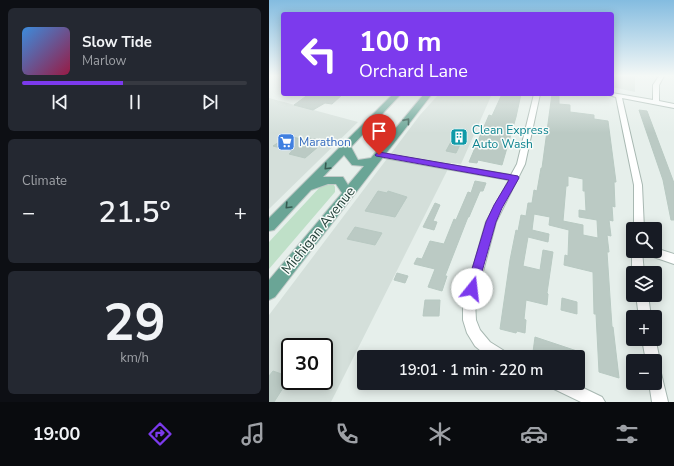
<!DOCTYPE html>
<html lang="en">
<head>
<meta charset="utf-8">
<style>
  body { margin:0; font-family:"Nunito Sans",sans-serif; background:#242831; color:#f1f3f6; height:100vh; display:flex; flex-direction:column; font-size:15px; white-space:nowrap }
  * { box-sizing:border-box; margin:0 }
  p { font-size:13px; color:#9ea1a6 }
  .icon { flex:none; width:22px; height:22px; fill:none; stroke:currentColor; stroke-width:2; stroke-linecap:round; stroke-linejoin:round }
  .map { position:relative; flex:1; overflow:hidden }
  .panel { display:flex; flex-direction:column; gap:8px; padding:8px; background:#0d0f14; width:269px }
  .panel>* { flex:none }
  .banner { position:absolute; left:12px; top:12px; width:333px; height:84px; border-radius:4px; box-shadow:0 2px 10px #0003; background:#7c3aed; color:#fff; overflow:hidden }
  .controls { position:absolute; left:357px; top:222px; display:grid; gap:8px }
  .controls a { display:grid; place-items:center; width:36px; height:36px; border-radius:4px; background:#171b24; box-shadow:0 2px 10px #0003; font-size:20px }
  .speed { position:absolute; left:12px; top:338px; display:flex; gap:8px; font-size:20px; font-weight:700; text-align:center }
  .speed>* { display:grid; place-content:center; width:52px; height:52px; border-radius:50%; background:#171b24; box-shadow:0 2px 10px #0003; line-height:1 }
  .speed .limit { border:2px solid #111; border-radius:6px; background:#fff; color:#111 }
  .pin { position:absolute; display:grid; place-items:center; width:34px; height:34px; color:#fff; margin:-41px -17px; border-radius:50% 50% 50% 0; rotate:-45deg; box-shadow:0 0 4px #0007 }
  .pin .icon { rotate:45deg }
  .me { position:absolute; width:44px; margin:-22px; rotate:16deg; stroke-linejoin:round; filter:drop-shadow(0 0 3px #0008) }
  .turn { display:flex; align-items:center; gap:14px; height:84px; padding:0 12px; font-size:18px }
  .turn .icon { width:52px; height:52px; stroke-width:2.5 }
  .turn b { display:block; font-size:28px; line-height:34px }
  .big { font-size:30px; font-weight:600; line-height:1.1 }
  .panel .card { flex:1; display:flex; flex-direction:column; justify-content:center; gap:6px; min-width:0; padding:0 14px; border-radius:6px; background:#242831 }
  .panel .dial { align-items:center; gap:0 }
  .dial b { font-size:52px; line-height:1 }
  .song { display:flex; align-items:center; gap:12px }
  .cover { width:48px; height:48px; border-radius:6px; background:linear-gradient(135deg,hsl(210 70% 55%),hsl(340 70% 35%)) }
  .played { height:4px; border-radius:2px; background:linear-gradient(90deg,#7c3aed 45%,#363941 45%) }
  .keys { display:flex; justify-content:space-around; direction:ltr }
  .heat { display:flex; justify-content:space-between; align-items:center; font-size:22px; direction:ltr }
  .trip { position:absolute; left:88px; top:350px; width:228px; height:40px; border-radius:4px; background:#171b24; box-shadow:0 2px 10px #0003; font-weight:600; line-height:40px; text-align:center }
  .dock { display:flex; height:64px; justify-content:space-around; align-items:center; background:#090b0e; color:#9ea1a6 }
  .dock .icon { width:28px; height:28px }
  .dock .current { color:#7c3aed }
  .dock b { font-size:18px; color:#f1f3f6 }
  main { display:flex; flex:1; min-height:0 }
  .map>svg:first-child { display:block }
  .built { fill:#d4dfda; fill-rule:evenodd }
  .green { fill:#bfe0c8 }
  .building { fill:#bbcac4; stroke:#b8c9c2; fill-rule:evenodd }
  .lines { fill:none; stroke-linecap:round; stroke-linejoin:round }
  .minor-casing { stroke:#a8b8b2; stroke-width:2 }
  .primary-casing { stroke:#c2cac8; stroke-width:2 }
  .minor { fill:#fff; fill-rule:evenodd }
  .primary { fill:#6aa596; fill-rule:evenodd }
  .oneway { stroke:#365b51 }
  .route { fill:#7c3aed; stroke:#51269a }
  .labels { text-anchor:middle; stroke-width:3; stroke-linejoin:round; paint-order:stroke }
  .far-culture-label { font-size:12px; fill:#0d838f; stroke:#f7fbf9; text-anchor:start }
  .far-shop-label { font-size:12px; fill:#366cbe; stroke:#f7fbf9; text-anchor:start }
  .street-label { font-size:14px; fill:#24423a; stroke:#f7fbf9 }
</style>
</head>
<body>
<main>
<section class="panel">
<div class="card">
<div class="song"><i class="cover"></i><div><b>Slow Tide</b><p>Marlow</p></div></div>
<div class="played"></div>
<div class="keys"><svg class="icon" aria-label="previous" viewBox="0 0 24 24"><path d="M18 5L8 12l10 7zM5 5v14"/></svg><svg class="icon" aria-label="pause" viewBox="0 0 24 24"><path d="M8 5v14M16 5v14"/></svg><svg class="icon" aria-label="next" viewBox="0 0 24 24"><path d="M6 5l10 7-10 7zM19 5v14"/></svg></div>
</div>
<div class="card"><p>Climate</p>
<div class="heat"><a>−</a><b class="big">21.5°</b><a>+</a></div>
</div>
<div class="card dial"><b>29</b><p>km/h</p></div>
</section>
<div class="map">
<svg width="405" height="402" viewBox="0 0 405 402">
  <rect width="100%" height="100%" fill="#e6efeb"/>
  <path class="built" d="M343 76H366V92L343 87Z
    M170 94H223L192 164 182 163 62 402H0V315L151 115ZM21 347H55V381H21Z
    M0 98 89 122 0 209Z"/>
  <path class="green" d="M56 184 65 185 66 187V192L0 269V242L51 187Z"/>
  <path class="building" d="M40 94H74L63 104 56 103 44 110 25 105Z
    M233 94H252L247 117 233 165 209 160 208 163 200 162 220 115 223 116Z
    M283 94H290V104L301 105V112L325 115V119L339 121 347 182H345L346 207 343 206 344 221 340 220 342 236 338 235 340 252H338L343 327H344L350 378 330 372 327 314H325L324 272 295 265 296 255 299 256 300 230 280 225 281 217 265 214 263 230 280 234 279 242 259 237 254 266 271 270 274 250 284 252 278 293 279 294 278 305 257 300 255 319 257 320 256 333 248 331 247 333 231 329 241 260 247 230 249 231 252 215 257 216 259 203H263L265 190 268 191 272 168H273ZM299 176 314 179V191H316L317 211 310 210V217L328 220 329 238 314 235V225L294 221 297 186H299Z
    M370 110 378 111 405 183V220H402L394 180Z
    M189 129 198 130 187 153 177 151Z
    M19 136 37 140 40 138 56 141 36 158 20 154 23 151 4 146Z
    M206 181 217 183 214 191H211L200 217H199L176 276H178L173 291 159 287 166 269 145 264 148 258 153 259 161 241 175 244 185 219 187 220 199 192 202 193Z
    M109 191 118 193 119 191 138 197 126 217 96 211Z
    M166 203 171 205 164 221 168 222 165 230 154 227Z
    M86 227 113 233 106 245 78 239Z
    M128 273 139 276 136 283 125 280Z
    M293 298 308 302V314L292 310Z
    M156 300H171L170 316H154Z
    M266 337 308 351V357H283L264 352Z
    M4 371 21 377 5 402H0V376Z"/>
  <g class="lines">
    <defs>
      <path id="minor" d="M390 76H395L390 85V101L405 104V108L353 98 373 185 375 229H365V185L347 97 336 94 343 93 384 100V85Z
        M265 94H271L256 164 227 222 206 302 207 320 211 330 221 342 237 352 239 357H219L206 346 198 333 194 320V302L217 222 240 180 110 157 106 155 110 153 242 175 248 164Z
        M364 248V251H373L375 273H364V274L363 273V251Z
        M386 248 405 254V264L376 254 375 251H386Z
        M367 295H379L382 317H370Z
        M386 337 391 361 389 366 386 367 391 369 399 402H383L380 383H386V361H377L373 339H386Z
        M281 383H304L333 397 336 402H312L283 388Z"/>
      <path id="primary" d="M124 94H132L82 147 89 160 102 158 155 94H163L6 297 0 300V280L73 193 67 184H59L42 190 5 230 0 231V218ZM75 155 83 165 95 166 79 185 74 177H54Z"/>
    </defs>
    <use href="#minor" class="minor-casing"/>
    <use href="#primary" class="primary-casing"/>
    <use href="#minor" class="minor"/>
    <use href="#primary" class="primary"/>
  </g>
  <defs><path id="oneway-chevron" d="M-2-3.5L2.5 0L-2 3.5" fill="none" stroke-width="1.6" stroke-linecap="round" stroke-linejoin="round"/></defs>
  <g class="oneway">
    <use href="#oneway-chevron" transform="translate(138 121) rotate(-51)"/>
    <use href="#oneway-chevron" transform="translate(58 167) rotate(134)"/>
    <use href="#oneway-chevron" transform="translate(19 206) rotate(134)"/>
  </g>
  <linearGradient id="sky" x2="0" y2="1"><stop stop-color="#84bce0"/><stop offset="0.57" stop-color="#f4f8f6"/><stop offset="1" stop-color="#f4f8f6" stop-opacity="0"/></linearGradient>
  <rect width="405" height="133" fill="url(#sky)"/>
  <path class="route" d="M110 152 249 176 250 178 233 208 227 222 207 293 203 294 199 293 197 289 217 222 225 205 240 180 107 156 106 155Z"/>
  <defs>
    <symbol id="building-square" viewBox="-11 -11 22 22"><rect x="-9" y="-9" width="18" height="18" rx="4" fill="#0f9aa8" stroke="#f7fbf9"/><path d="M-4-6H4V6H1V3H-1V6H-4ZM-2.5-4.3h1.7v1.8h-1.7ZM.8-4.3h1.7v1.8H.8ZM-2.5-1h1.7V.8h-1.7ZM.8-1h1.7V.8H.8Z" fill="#fff"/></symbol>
    <symbol id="supermarket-square" viewBox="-11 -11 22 22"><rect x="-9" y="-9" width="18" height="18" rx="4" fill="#3f7fe0" stroke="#f7fbf9"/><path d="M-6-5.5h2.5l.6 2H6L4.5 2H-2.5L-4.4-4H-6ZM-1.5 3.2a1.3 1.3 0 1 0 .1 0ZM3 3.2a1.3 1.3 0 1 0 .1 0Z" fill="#fff"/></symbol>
  </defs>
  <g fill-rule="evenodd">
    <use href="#building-square" x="180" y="127" width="20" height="20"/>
    <use href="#supermarket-square" x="7" y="132" width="20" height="20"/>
  </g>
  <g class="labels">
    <g class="far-culture-label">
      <text x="203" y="134">Clean Express<tspan x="203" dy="14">Auto Wash</tspan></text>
    </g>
    <g class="far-shop-label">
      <text x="30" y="146">Marathon</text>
    </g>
    <g class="street-label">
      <text transform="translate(49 230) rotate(-51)" y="5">Michigan Avenue</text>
    </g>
  </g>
</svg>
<div class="controls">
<a><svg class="icon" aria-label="search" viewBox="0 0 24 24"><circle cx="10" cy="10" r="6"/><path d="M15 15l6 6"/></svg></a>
<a><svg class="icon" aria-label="layers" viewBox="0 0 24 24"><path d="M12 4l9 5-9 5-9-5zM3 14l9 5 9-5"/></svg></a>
<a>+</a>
<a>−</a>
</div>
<div class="speed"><div class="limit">30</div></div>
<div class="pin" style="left:110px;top:155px;background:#d93025"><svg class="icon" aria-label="arrive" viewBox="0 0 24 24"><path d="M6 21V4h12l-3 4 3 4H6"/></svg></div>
<svg class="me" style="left:203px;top:289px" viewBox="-20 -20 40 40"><circle r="19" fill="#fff"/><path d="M0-13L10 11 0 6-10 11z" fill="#7c3aed"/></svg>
<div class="trip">19:01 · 1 min · 220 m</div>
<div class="banner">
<div class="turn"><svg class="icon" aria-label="left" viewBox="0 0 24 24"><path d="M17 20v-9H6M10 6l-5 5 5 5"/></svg><div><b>100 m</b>Orchard Lane</div></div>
</div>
</div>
</main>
<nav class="dock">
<b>19:00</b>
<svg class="icon current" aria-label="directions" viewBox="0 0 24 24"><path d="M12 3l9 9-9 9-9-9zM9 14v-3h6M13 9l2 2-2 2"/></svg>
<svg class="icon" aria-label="music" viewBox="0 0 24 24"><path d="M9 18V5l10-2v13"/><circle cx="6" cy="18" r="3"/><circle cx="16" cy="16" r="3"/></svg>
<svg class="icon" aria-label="phone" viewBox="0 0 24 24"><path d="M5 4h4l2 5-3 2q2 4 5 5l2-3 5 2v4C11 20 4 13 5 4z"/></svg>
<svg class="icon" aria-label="climate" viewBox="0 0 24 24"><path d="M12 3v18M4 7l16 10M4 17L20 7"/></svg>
<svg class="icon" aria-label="car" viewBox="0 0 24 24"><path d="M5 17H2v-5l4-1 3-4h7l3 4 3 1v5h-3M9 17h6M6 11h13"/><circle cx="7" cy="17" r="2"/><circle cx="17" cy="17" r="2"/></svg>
<svg class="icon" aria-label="filters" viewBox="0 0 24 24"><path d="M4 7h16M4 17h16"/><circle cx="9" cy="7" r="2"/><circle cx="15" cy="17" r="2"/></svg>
</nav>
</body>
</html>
